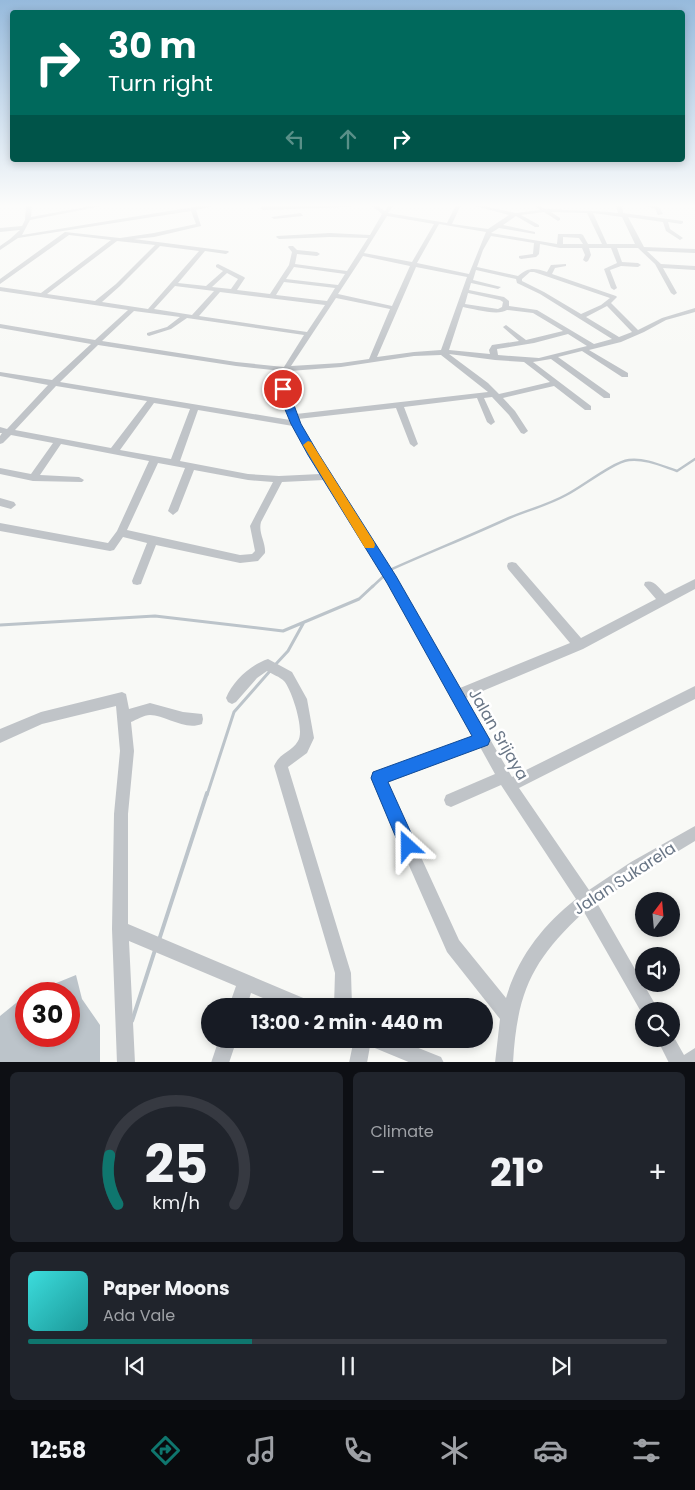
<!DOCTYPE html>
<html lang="en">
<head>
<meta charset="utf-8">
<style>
  body { margin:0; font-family:Poppins,sans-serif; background:#20242c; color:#f1f3f6; height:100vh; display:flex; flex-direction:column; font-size:19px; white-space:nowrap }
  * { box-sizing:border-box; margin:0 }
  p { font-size:16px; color:#9ea1a6 }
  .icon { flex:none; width:28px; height:28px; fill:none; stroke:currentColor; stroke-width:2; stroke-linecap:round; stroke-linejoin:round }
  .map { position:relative; height:1062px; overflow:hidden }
  .sheet { display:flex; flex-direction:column; gap:10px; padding:10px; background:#0d0f14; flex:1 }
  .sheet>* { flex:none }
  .guide { position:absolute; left:10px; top:10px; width:675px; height:152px; border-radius:5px; box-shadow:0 2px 8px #0003; background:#00695c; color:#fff; overflow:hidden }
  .needle { width:32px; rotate:16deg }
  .fabs { position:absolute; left:635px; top:892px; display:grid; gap:10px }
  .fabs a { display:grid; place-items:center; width:45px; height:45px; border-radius:50%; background:#171b24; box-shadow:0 2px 8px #0003; font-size:25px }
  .speed { position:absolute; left:15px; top:982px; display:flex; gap:10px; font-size:25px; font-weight:700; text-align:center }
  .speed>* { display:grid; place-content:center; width:65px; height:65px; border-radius:50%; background:#171b24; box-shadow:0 2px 8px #0003; line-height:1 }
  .speed .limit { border:8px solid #d22; background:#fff; color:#111 }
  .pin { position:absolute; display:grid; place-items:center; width:42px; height:42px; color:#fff; margin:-21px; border:2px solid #fff; border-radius:50%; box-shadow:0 1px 5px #0007 }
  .me { position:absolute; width:55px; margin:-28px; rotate:336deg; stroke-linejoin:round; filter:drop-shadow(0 0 4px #0008) }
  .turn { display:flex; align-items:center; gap:18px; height:105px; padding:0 15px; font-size:22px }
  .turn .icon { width:65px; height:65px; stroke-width:2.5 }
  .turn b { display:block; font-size:35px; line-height:42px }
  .lanes { display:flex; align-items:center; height:48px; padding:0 15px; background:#0003; justify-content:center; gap:25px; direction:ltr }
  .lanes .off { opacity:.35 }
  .big { font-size:38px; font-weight:700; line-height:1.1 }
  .sheet .card { flex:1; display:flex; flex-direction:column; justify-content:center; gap:8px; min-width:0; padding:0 18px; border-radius:8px; background:#20242c }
  .sheet .dial { align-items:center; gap:0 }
  .dial svg { height:130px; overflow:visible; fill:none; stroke:#363941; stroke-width:7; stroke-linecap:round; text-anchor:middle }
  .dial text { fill:#f1f3f6; stroke:none }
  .song { display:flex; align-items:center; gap:15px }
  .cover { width:60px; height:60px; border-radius:8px; background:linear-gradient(135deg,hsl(180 70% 55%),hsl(180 70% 35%)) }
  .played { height:5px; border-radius:2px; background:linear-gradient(90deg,#0f766e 35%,#363941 35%) }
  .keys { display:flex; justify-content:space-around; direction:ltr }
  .heat { display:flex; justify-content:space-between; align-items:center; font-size:28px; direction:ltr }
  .sheet .tiles { flex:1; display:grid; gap:10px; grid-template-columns:1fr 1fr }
  .card:last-child { grid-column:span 2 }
  .trip { position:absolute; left:201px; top:998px; width:292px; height:50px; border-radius:25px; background:#171b24; box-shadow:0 2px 8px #0003; font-weight:700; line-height:50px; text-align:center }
  .tab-bar { display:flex; height:80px; justify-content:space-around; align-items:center; background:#090b0e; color:#9ea1a6 }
  .tab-bar .icon { width:35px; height:35px }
  .tab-bar .on { color:#0f766e }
  .tab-bar b { font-size:22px; color:#f1f3f6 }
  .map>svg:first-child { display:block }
  .water { fill:#bcc4ca }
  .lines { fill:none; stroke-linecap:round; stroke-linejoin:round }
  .stream-far2 { stroke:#bcc4ca; stroke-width:2.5 }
  .stream-far1 { stroke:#bcc4ca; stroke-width:3 }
  .stream { stroke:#bcc4ca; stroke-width:4 }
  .street { fill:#c0c4c8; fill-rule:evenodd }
  .route { fill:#1a73e8; stroke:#114b97 }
  .slow { fill:#f59e0b }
  .labels { text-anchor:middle; stroke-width:5; stroke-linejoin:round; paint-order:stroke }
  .near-street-label { font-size:16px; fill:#697686; stroke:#fff }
</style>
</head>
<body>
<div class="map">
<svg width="695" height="1063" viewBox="0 0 695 1063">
  <rect width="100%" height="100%" fill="#f8f9f6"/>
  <path class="water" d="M76 975 82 999 100 1025V1062H0V1016L26 995V1036H69V994H29Z"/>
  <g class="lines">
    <path class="stream-far2" d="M390 570C430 552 470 536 509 518 528 510 548 505 566 495 582 487 613 462 629 460 645 458 662 466 677 471L695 459
      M372 587 386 574"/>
    <path class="stream-far1" d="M0 625 155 616 283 631 359 599 373 586
      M275 665 288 651 304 622
      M207 795 234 712 270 671"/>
    <path class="stream" d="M159 940 207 793
      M132 1021 155 950"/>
    <path class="street" d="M26 205H32L31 217 96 205H107L30 220 22 235 206 205H218L196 210 201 226 154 237 134 239 228 251 229 252 226 254 205 251 178 283 206 286 223 271 216 267V265L218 264 244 277 245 278 237 290 270 294 289 265 292 252 288 247 289 246H293L297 250 317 252 320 254 317 256 297 254 295 264 347 271 368 238 330 237 279 239 276 237 277 236 330 233 370 235 382 214 371 205H376L385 211 389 205H394L388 213 447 223 456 205H461L452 224 488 229 509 215 471 205H480L516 213 540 210 534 205C540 205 543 209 549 209 572 211 595 210 618 213L616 205H622L623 213 683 221V223L681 224 668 222 670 229 683 238 680 240 666 231 663 222 628 217 644 247 695 249V253L647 251 661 264 695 266V270L663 268 677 293 674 295 671 293 655 264 638 248H617L622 262 638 263 641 265 638 267 621 266 610 270 617 288 614 290 611 288 604 269 617 263 611 248H589L591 255 588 261 586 262 583 260 585 255 582 248H560L540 244 539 254 536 257 521 259 519 258V256L533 254 534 243 491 236 483 250 477 267 518 276C529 267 534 268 547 272L551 265 566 264V266L555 268 552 274 616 296 617 297 611 303 638 330 662 318 695 308V312L666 320 644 332 621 342 589 350 628 373V377H622L582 351 558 357 610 394V398H604L551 359 533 362 591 406V410H585L554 386 503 398 515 411 528 431 524 434 521 433 509 415 492 397 484 398 495 422 491 425 487 422 477 398 404 407 418 444 414 447 410 444 396 408 298 419 317 454 396 577 460 688 570 643 508 569 507 566 508 563 512 562 516 563 581 638 656 599 644 585 645 582C654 579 660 589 665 594L695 579V589L583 649 466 698 512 777 695 686V699L519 788 589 890 631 862 695 826V841L642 873 597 903 659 1011H644V1017L584 912C532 960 517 992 513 1063H495L500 1019 447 952 371 779 373 774 474 736 388 583 324 480 282 482 261 522C258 533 266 542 265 553L258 561 240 563 156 545 142 581 141 584 137 585 133 584 132 581 147 543 123 537 114 550 110 551 0 531V523L108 543 117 531 149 461 61 444 40 475 79 477 84 480 82 482 33 481 0 474V468L31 474 53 443 11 435 3 443 0 444V436L2 433H0V427L7 429 48 385 0 376V372L52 380 91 344 0 328V324L95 340 128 310 0 291V287L41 293 111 240 69 235 0 284V279L65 232 120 238 154 233 196 224 191 211 18 238 0 250V246L10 239 20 230 0 232V228L22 226 25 220ZM544 212 558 221 560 220V218L551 212 587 213 602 244H588L583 235 581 234H558L557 244 491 233 499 228 535 234V232L503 225 516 216 535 227H539V225L521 215ZM593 213 622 217 635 244H607ZM387 216 434 224 412 262 364 253ZM439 224 486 232 469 274 417 263ZM563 237 579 238 583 244H563ZM117 241 155 245 116 284 95 301 47 294ZM160 246 199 251 148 309 102 302 120 286ZM363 256 410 266 392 306 338 294ZM294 267 345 274 338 285 286 279ZM416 267 467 277 441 350 414 352 377 357ZM476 270 516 279 517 283 540 294 612 339 594 344 537 310 509 306V301L504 297 469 290 471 283 498 289 501 287 473 280ZM530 272H534L610 298 601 305 581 314 544 292 522 281V279ZM227 273 238 279 231 289 212 287ZM284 282 335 288 327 301 276 295ZM175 286 214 291 192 315 154 309ZM220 292 325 305 307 332 199 316ZM468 293 500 300 503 302 502 307 498 309 465 304ZM336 298 390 309 369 359 341 363 291 366ZM607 306 632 332 619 337 586 317ZM463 307C474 309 498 316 507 310L533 313 563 331 526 340 506 325 503 327 504 328 519 341 492 345 489 350 490 354 449 350ZM134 311 180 317 167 327 147 333V335L149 336 171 329 187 318 304 335 284 367 236 362 102 341ZM568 334 587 346 539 358 498 355 497 349 534 343ZM98 345 236 366 282 371 280 395 290 420 60 382ZM449 354 495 360 524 362 550 382 499 394 488 383ZM441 355 488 392 296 414 288 395 290 371 341 367 414 356ZM56 386 147 401 111 448 15 430ZM154 403 190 409 171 459 120 450ZM198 410 293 426 320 474 279 476 248 474 180 461ZM158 463 185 468 168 511 173 515 178 511 194 470 248 480 273 482 250 526 255 551 252 554 240 555 127 530ZM480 747 495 774 446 795 444 800 446 805 451 807 501 785 576 899C543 925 518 957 506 998L459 940 387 783Z
      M305 205H353L351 207 263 210 260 208 263 206Z
      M643 205 659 207 663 214 658 215 655 209Z
      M301 213 303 216 274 219 271 217Z
      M0 498 14 502 16 505 11 509 0 506Z
      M268 659 292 672 307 699 314 738 307 753 288 767 351 973 352 1006H334L335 973 274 766C280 752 292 752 298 741 305 731 292 690 284 681 280 677 272 674 267 671L257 678 236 702 232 704 228 702 226 698C233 681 250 665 268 659Z
      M122 692 126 694 129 709 150 703 183 712 202 714 203 719 202 724C184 731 166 715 150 715 144 715 136 720 131 722L134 751 128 814V924L308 1000 311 1006H282L251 993 247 1006H229L236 986 129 941 135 1063H117L112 929 114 814 120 751 116 706 42 724 0 743V729L41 712Z
      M671 1032 684 1055 695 1048V1063H669L657 1039H671Z
      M219 1039H237L229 1063H211Z
      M354 1039H396L441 1057 444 1063H411L370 1046 367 1063H349Z"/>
  </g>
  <linearGradient id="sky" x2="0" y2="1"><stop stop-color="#96badc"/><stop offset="0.58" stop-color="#fcfcfb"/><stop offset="1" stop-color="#fcfcfb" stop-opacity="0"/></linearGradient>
  <rect width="695" height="354" fill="url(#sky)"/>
  <path class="route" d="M283 386 288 389 301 424 318 453 396 576 490 740 488 745 388 782 417 846 414 852 408 854 402 852 371 778 373 772 472 736 387 583 308 455 291 424 279 395V389Z"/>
  <path class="slow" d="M308 441 311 442 374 542 375 545 374 548H365L303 445Z"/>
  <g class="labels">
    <g class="near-street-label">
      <text transform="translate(499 734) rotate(60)" y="6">Jalan Srijaya</text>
      <text transform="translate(624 878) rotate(-33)" y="6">Jalan Sukarela</text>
    </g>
  </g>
</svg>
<div class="fabs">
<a><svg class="needle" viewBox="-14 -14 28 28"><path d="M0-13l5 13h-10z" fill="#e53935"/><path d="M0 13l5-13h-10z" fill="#9ea1a6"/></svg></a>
<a><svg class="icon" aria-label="sound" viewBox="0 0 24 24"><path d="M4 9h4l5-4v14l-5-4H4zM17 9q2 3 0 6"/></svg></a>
<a><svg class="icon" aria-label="search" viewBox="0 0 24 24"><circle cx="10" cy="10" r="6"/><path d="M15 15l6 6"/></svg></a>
</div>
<div class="speed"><div class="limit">30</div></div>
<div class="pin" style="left:283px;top:389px;background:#d93025"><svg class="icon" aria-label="arrive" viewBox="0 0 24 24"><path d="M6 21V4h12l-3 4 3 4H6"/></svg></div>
<svg class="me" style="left:408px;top:846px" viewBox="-20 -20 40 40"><path d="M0-17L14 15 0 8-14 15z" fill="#1a73e8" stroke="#fff" stroke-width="4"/></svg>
<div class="trip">13:00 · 2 min · 440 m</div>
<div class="guide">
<div class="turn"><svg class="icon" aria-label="right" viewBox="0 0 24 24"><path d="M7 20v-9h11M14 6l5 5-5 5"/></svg><div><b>30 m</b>Turn right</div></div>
<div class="lanes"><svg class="icon off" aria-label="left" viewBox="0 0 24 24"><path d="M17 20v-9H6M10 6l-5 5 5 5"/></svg><svg class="icon off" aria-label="ahead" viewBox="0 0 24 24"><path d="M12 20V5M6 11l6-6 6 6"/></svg><svg class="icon" aria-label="right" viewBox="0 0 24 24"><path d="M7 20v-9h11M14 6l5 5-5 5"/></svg></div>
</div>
</div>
<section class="sheet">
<div class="tiles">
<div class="card dial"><svg viewBox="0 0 100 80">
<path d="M14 69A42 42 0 1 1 86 69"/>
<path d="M14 69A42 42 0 0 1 9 39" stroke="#0f766e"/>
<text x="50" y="56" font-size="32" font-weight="700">25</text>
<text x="50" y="72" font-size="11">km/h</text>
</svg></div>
<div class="card"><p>Climate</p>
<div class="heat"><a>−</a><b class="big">21°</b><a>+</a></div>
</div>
<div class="card">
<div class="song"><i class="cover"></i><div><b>Paper Moons</b><p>Ada Vale</p></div></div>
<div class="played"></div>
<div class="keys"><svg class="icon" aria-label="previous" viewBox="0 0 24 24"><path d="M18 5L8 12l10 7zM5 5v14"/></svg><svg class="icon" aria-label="pause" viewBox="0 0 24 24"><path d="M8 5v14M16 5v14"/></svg><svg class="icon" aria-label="next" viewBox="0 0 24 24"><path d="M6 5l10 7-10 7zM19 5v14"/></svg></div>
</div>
</div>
</section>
<nav class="tab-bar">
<b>12:58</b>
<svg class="icon on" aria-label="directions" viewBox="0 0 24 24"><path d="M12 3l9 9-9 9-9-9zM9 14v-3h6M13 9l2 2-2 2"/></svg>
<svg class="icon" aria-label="music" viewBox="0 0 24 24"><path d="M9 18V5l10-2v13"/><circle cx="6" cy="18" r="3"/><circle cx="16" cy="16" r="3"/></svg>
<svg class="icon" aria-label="phone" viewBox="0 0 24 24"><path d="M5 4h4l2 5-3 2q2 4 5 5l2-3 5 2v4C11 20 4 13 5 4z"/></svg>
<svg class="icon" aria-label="climate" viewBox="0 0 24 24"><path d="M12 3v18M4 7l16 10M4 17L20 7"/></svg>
<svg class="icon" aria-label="car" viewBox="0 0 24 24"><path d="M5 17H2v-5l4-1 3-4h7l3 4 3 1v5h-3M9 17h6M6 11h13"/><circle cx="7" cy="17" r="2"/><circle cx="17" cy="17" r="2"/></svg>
<svg class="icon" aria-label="filters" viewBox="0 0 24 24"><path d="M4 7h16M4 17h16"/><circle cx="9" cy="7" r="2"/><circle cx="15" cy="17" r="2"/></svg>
</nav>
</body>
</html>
